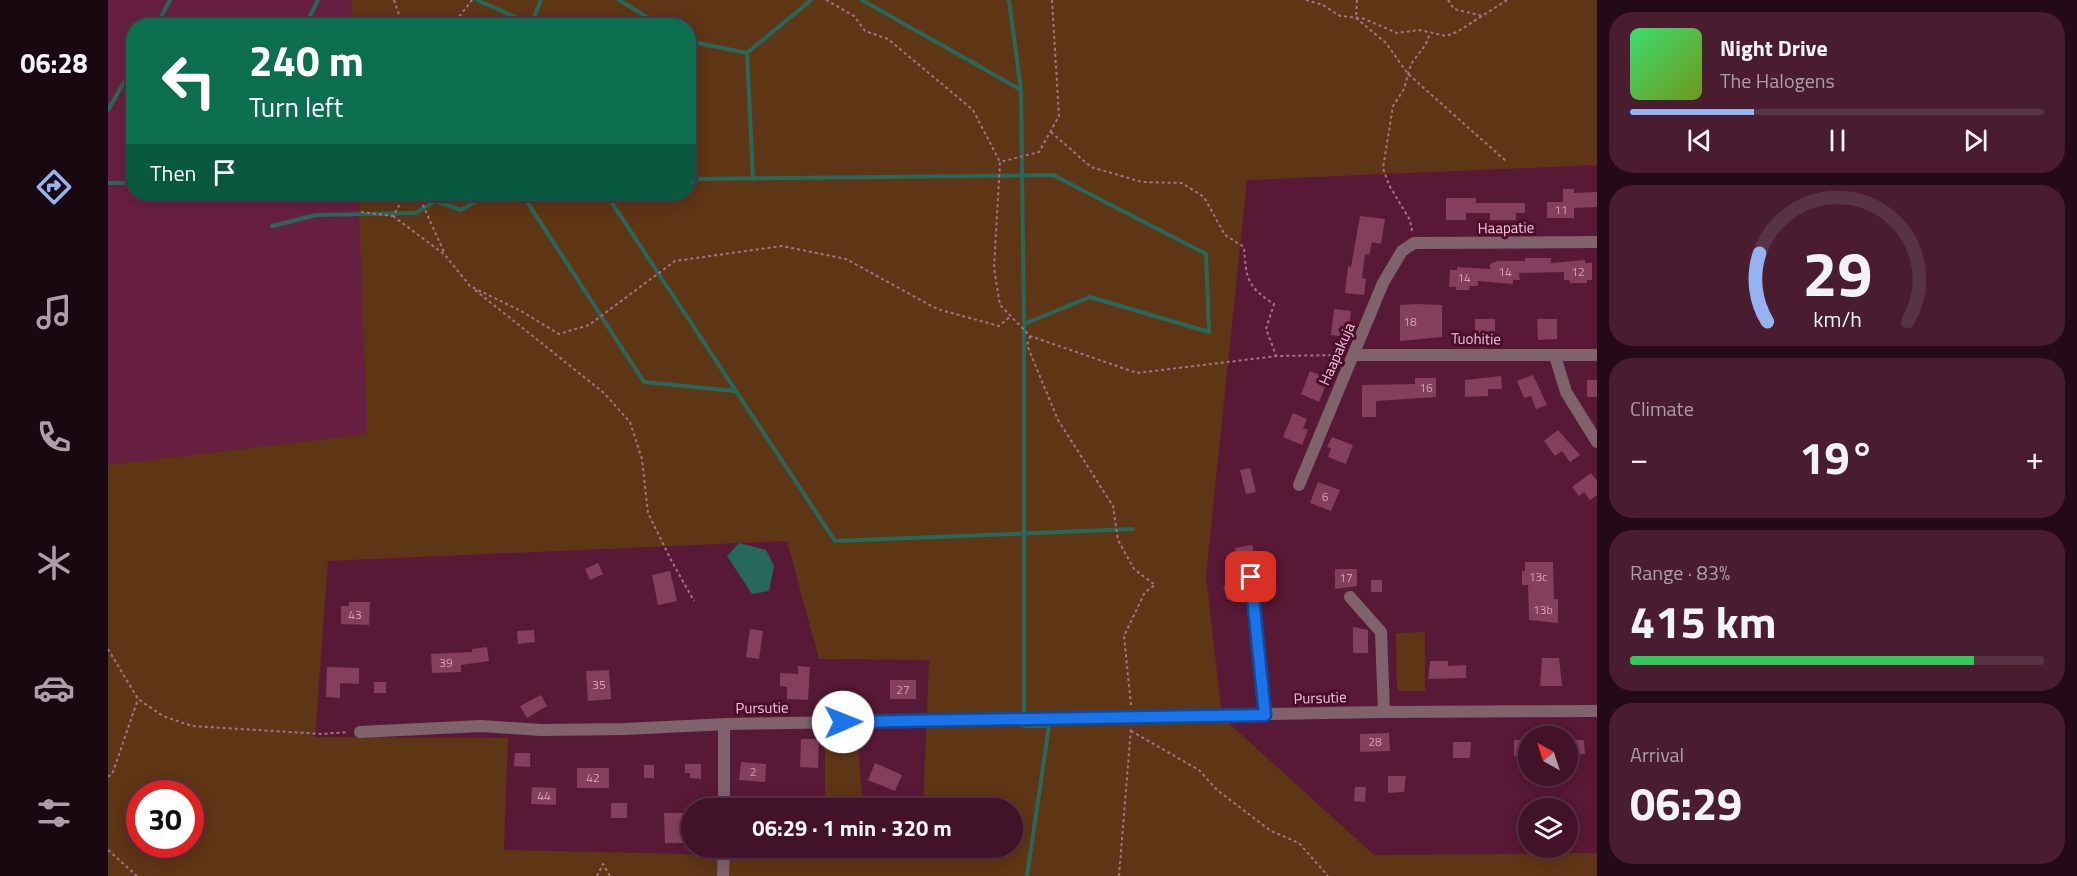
<!DOCTYPE html>
<html lang="en">
<head>
<meta charset="utf-8">
<style>
  body { margin:0; font-family:"Titillium Web",sans-serif; background:#491c30; color:#f1f3f6; height:100vh; display:flex; flex-direction:column; font-size:22px; white-space:nowrap }
  * { box-sizing:border-box; margin:0 }
  p { font-size:20px; color:#ae9ea8 }
  .icon { flex:none; width:33px; height:33px; fill:none; stroke:currentColor; stroke-width:2; stroke-linecap:round; stroke-linejoin:round }
  .map { position:relative; flex:1; overflow:hidden }
  .sheet { display:flex; flex-direction:column; gap:12px; padding:12px; background:#240a16; width:480px }
  .sheet>* { flex:none }
  .guide { position:absolute; left:18px; top:18px; width:570px; height:183px; border-radius:24px; box-shadow:0 3px 15px #0003,0 0 0 2px #5a3245; background:#0b6e4f; color:#fff; overflow:hidden }
  .needle { width:39px; rotate:321deg }
  .buttons { position:absolute; left:1410px; top:726px; display:grid; gap:12px }
  .buttons a { display:grid; place-items:center; width:60px; height:60px; border-radius:50%; background:#421328; box-shadow:0 3px 15px #0003,0 0 0 2px #5a3245; font-size:30px }
  .speed { position:absolute; left:18px; top:780px; display:flex; gap:12px; font-size:30px; font-weight:700; text-align:center }
  .speed>* { display:grid; place-content:center; width:78px; height:78px; border-radius:50%; background:#421328; box-shadow:0 3px 15px #0003,0 0 0 2px #5a3245; line-height:1 }
  .speed .limit { border:9px solid #d22; background:#fff; color:#111 }
  .pin { position:absolute; display:grid; place-items:center; width:51px; height:51px; color:#fff; margin:-26px; border-radius:12px; box-shadow:0 3px 9px #0006 }
  .me { position:absolute; width:66px; margin:-33px; rotate:89deg; stroke-linejoin:round; filter:drop-shadow(0 0 4px #0008) }
  .turn { display:flex; align-items:center; gap:21px; height:126px; padding:0 24px; font-size:27px }
  .turn .icon { width:78px; height:78px; stroke-width:2.5 }
  .turn b { display:block; font-size:42px; line-height:51px }
  .then { display:flex; align-items:center; height:57px; padding:0 24px; background:#0003; gap:12px; font-size:22px }
  .big { font-size:45px; font-weight:700; line-height:1.1 }
  .sheet .tile { flex:1; display:flex; flex-direction:column; justify-content:center; gap:9px; min-width:0; padding:0 21px; border-radius:24px; background:#491c30 }
  .sheet .dial { align-items:center; gap:0 }
  .dial svg { height:156px; overflow:visible; fill:none; stroke:#5a3245; stroke-width:7; stroke-linecap:round; text-anchor:middle }
  .dial text { fill:#f1f3f6; stroke:none }
  .song { display:flex; align-items:center; gap:18px }
  .cover { width:72px; height:72px; border-radius:9px; background:linear-gradient(135deg,hsl(140 70% 55%),hsl(80 70% 35%)) }
  .played { height:6px; border-radius:3px; background:linear-gradient(90deg,#95b2f1 30%,#5a3245 30%) }
  .keys { display:flex; justify-content:space-around; direction:ltr }
  .heat { display:flex; justify-content:space-between; align-items:center; font-size:33px; direction:ltr }
  .charge { height:9px; border-radius:4px; background:linear-gradient(90deg,#34c759 83%,#5a3245 0) }
  .trip { position:absolute; left:573px; top:798px; width:342px; height:60px; border-radius:30px; background:#421328; box-shadow:0 3px 15px #0003,0 0 0 2px #5a3245; font-weight:700; line-height:60px; text-align:center }
  main { display:flex; flex:1; min-height:0 }
  .tabs { display:flex; flex-direction:column; width:108px; justify-content:space-around; align-items:center; background:#1a0810; color:#ae9ea8 }
  .tabs .icon { width:42px; height:42px }
  .tabs .selected { color:#95b2f1 }
  .tabs b { font-size:27px; color:#f1f3f6 }
  .map>svg:first-child { display:block }
  .built { fill:#671f41 }
  .green { fill:#5e3515; fill-rule:evenodd }
  .water { fill:#26695a }
  .lines { fill:none; stroke-linecap:round; stroke-linejoin:round }
  .stream { stroke:#26695a; stroke-width:4 }
  .building { fill:#833f5b }
  .path { stroke:#a67388; stroke-width:2; stroke-dasharray:3 3; stroke-linecap:butt }
  .minor { stroke:#80626d; stroke-width:12 }
  .route-casing { stroke:#114b97; stroke-width:15 }
  .route { stroke:#1a73e8; stroke-width:10 }
  .labels { text-anchor:middle; stroke-width:6; stroke-linejoin:round; paint-order:stroke }
  .number-label { font-size:12px; fill:#d3a4b5 }
  .street-label { font-size:15px; fill:#eec5d3; stroke:#4c0d2c }
</style>
</head>
<body>
<main>
<nav class="tabs">
<b>06:28</b>
<svg class="icon selected" aria-label="directions" viewBox="0 0 24 24"><path d="M12 3l9 9-9 9-9-9zM9 14v-3h6M13 9l2 2-2 2"/></svg>
<svg class="icon" aria-label="music" viewBox="0 0 24 24"><path d="M9 18V5l10-2v13"/><circle cx="6" cy="18" r="3"/><circle cx="16" cy="16" r="3"/></svg>
<svg class="icon" aria-label="phone" viewBox="0 0 24 24"><path d="M5 4h4l2 5-3 2q2 4 5 5l2-3 5 2v4C11 20 4 13 5 4z"/></svg>
<svg class="icon" aria-label="climate" viewBox="0 0 24 24"><path d="M12 3v18M4 7l16 10M4 17L20 7"/></svg>
<svg class="icon" aria-label="car" viewBox="0 0 24 24"><path d="M5 17H2v-5l4-1 3-4h7l3 4 3 1v5h-3M9 17h6M6 11h13"/><circle cx="7" cy="17" r="2"/><circle cx="17" cy="17" r="2"/></svg>
<svg class="icon" aria-label="filters" viewBox="0 0 24 24"><path d="M4 7h16M4 17h16"/><circle cx="9" cy="7" r="2"/><circle cx="15" cy="17" r="2"/></svg>
</nav>
<div class="map">
<svg width="1489" height="876" viewBox="0 0 1489 876">
  <rect width="100%" height="100%" fill="#581936"/>
  <path class="built" d="M0 0H243L244 25 26 26V194H250L259 434 0 465Z"/>
  <path class="green" d="M243 0H1489V165L1139 180 1098 575 1114 717 1266 855 1489 853V876H0V465L259 434 250 194H580V26L244 25ZM679 541 711 659 821 660 815 808H904V848H718V857L396 850 400 738 207 737 220 561ZM32 794H82V844H32Z
    M1317 632V691H1289L1288 633Z
    M717 736 750 742 755 808H717Z"/>
  <path class="water" d="M631 543 658 550 666 566 661 591 644 594 619 556Z"/>
  <g class="lines">
    <path class="stream" d="M369 0 423 24
      M511 0 554 26
      M754 0 913 90
      M901 0 913 90 916 324
      M423 25 433 0
      M48 26 62 0
      M197 26 210 0
      M580 41 639 53
      M0 110 26 65
      M580 179 945 175 1098 254 1101 332 982 297 916 324V726H941L919 876
      M645 179 639 53 703 0
      M0 183H26
      M414 194 536 382 627 391
      M498 194 727 541 1025 529
      M164 226 208 215 308 213 327 201 353 210 371 200 398 194"/>
  </g>
  <path class="building" d="M1455 189H1466V193L1489 192V207L1466 208V218H1439V202H1455Z
    M1338 198H1368V203H1417V213H1408V220H1382V213H1358V220H1338Z
    M1252 216 1277 219 1273 244 1264 242 1261 255 1257 254 1254 278 1258 279 1256 295 1237 293 1240 266 1243 267Z
    M1417 258H1443V263L1477 260V263H1484V280H1479V283H1462L1461 280H1456V272L1411 273 1412 280H1405V284L1370 281V286H1362L1361 290H1348V287H1341L1342 270H1349V267L1382 269V264L1389 261H1417Z
    M1309 304 1334 305V337L1292 341V305Z
    M1226 309 1243 311 1240 337 1223 335Z
    M1367 319H1387V340L1367 341Z
    M1429 319H1449V339L1430 340Z
    M1202 371 1215 376 1211 385 1217 387 1211 402 1193 394Z
    M1425 375 1439 405 1428 409 1423 396 1416 398 1409 381Z
    M1393 376 1394 389H1380V396L1357 397V380Z
    M1307 378H1328V397L1268 401V417H1254V385L1307 384Z
    M1479 380H1489V397H1479Z
    M1185 413 1199 419 1195 428 1200 430 1194 445 1175 437Z
    M1450 430 1472 455 1462 462 1454 451 1447 456 1436 441Z
    M1224 437 1245 445 1238 464 1220 457 1223 448 1219 447Z
    M1142 468 1148 492 1138 494 1132 470Z
    M1483 473 1489 481V495L1482 500 1476 492 1471 496 1464 487Z
    M1210 482 1232 490 1223 511 1202 503Z
    M1144 545 1147 558 1142 559 1143 562 1131 565 1127 548Z
    M1417 562H1445L1446 599H1450V623L1421 620 1420 585H1414V571H1417Z
    M490 563 495 574 482 580 477 569Z
    M1227 569H1249V586L1227 589Z
    M562 571 569 601 550 605 544 575Z
    M1263 580H1274V592H1263Z
    M1125 584 1128 598 1119 600 1115 586Z
    M241 602H262L261 625 233 624V606H241Z
    M1245 627 1260 630V653H1245Z
    M642 629 655 631 651 659 638 657Z
    M426 630 427 642 410 644 409 631Z
    M379 647 381 661 353 665V672L324 673 323 654 364 652V649Z
    M1434 658H1451L1454 686H1432Z
    M1322 661H1340V666L1358 665V678L1320 679Z
    M690 666 702 667 700 700 679 699V687L672 686V673L690 674Z
    M219 667 251 668V684L232 683V698L218 697Z
    M501 670 503 699 480 701 478 671Z
    M782 680H808V699H782Z
    M266 682H278V693H266Z
    M433 695 439 706 419 718 412 706Z
    M1281 733 1282 751 1252 752V734Z
    M693 739H711L710 768 692 767Z
    M1406 740H1420V757L1406 756Z
    M1460 740H1476L1477 754 1460 755Z
    M1345 742H1363L1362 758H1345Z
    M407 753H422V767L406 766Z
    M633 762 658 764 657 782 631 780Z
    M767 763 794 775 787 791 760 780Z
    M577 764H593V779L582 778V773H577Z
    M536 765H546V778H536Z
    M469 768H501V788H469Z
    M1280 776H1298L1296 792 1280 793Z
    M424 787 448 788V805L423 804Z
    M1247 787H1258L1257 802 1246 801Z
    M653 797 654 808H638V798Z
    M503 803H519V818H503Z
    M556 813H577L578 843H557Z"/>
  <g class="lines">
    <path class="path" d="M286 0 295 26
      M718 0 746 16 757 31 780 39 865 110 892 162
      M944 0 951 116 931 152 892 162 886 268 892 305 922 336 1029 373 1169 356 1232 355
      M1198 0 1215 5 1232 16 1254 18 1289 33 1312 30 1338 36 1349 32 1399 0
      M1249 0 1248 18 1278 43 1300 74 1399 162
      M1340 0 1346 9 1375 16
      M344 26 364 0
      M943 132 983 167 1034 182 1074 183 1096 197 1117 235 1136 247C1138 278 1139 287 1166 304L1158 329 1168 355
      M310 194 336 252
      M253 212 285 216 298 194
      M285 216 337 255 362 286 413 311 451 334 481 325 567 261 674 246 738 259 829 309 891 326 903 316
      M1304 231 1302 220 1281 185 1275 168 1285 106 1296 89 1303 64 1318 44 1322 33
      M367 290 496 393 522 422 534 459 540 513 563 560 586 601
      M922 336 919 345 950 420 1005 506 1010 540 1026 569 1047 585 1037 592 1016 636 1023 705
      M0 649 30 699 55 716 84 726 214 734 240 732
      M1023 731 1091 770 1109 790 1163 831 1191 843 1220 876
      M0 777 5 772 30 699
      M0 850 29 876
      M489 876 495 864 502 876
      M1011 876 1023 728"/>
    <path class="minor" d="M1247 355H1489
      M1447 356 1458 392 1489 442
      M1191 485 1275 283 1294 251 1306 243 1489 242
      M1143 577 1157 715
      M1242 597 1273 632 1276 712
      M252 732 373 726 433 730 517 729 620 724 1276 712 1489 711
      M616 808V726
      M615 876 616 848"/>
  </g>
  <g class="lines">
    <defs>
      <path id="route" d="M735 722 1157 715 1143 577"/>
    </defs>
    <use href="#route" class="route-casing"/>
    <use href="#route" class="route"/>
  </g>
  <g class="labels">
    <g class="number-label">
      <text x="1453" y="214">11</text>
      <text x="1397" y="276">14</text>
      <text x="1470" y="276">12</text>
      <text x="1356" y="282">14</text>
      <text x="1302" y="326">18</text>
      <text x="1318" y="392">16</text>
      <text x="1217" y="501">6</text>
      <text x="1430" y="581">13c</text>
      <text x="1238" y="582">17</text>
      <text x="1435" y="614">13b</text>
      <text x="247" y="619">43</text>
      <text x="338" y="667">39</text>
      <text x="491" y="689">35</text>
      <text x="795" y="694">27</text>
      <text x="1267" y="746">28</text>
      <text x="645" y="776">2</text>
      <text x="485" y="782">42</text>
      <text x="436" y="800">44</text>
    </g>
    <g class="street-label">
      <text transform="translate(1398 228) rotate(-1)" y="5">Haapatie</text>
      <text transform="translate(1368 339) rotate(1)" y="5">Tuohitie</text>
      <text transform="translate(1229 354) rotate(-66)" y="5">Haapakuja</text>
      <text transform="translate(1212 698) rotate(-2)" y="5">Pursutie</text>
      <text transform="translate(654 708) rotate(-1)" y="5">Pursutie</text>
    </g>
  </g>
</svg>
<div class="buttons">
<a><svg class="needle" viewBox="-14 -14 28 28"><path d="M0-13l5 13h-10z" fill="#e53935"/><path d="M0 13l5-13h-10z" fill="#ae9ea8"/></svg></a>
<a><svg class="icon" aria-label="layers" viewBox="0 0 24 24"><path d="M12 4l9 5-9 5-9-5zM3 14l9 5 9-5"/></svg></a>
</div>
<div class="speed"><div class="limit">30</div></div>
<div class="pin" style="left:1143px;top:577px;background:#d93025"><svg class="icon" aria-label="arrive" viewBox="0 0 24 24"><path d="M6 21V4h12l-3 4 3 4H6"/></svg></div>
<svg class="me" style="left:735px;top:722px" viewBox="-20 -20 40 40"><circle r="19" fill="#fff"/><path d="M0-13L10 11 0 6-10 11z" fill="#1a73e8"/></svg>
<div class="trip">06:29 · 1 min · 320 m</div>
<div class="guide">
<div class="turn"><svg class="icon" aria-label="left" viewBox="0 0 24 24"><path d="M17 20v-9H6M10 6l-5 5 5 5"/></svg><div><b>240 m</b>Turn left</div></div>
<div class="then">Then<svg class="icon" aria-label="arrive" viewBox="0 0 24 24"><path d="M6 21V4h12l-3 4 3 4H6"/></svg></div>
</div>
</div>
<section class="sheet">
<div class="tile">
<div class="song"><i class="cover"></i><div><b>Night Drive</b><p>The Halogens</p></div></div>
<div class="played"></div>
<div class="keys"><svg class="icon" aria-label="previous" viewBox="0 0 24 24"><path d="M18 5L8 12l10 7zM5 5v14"/></svg><svg class="icon" aria-label="pause" viewBox="0 0 24 24"><path d="M8 5v14M16 5v14"/></svg><svg class="icon" aria-label="next" viewBox="0 0 24 24"><path d="M6 5l10 7-10 7zM19 5v14"/></svg></div>
</div>
<div class="tile dial"><svg viewBox="0 0 100 80">
<path d="M14 69A42 42 0 1 1 86 69"/>
<path d="M14 69A42 42 0 0 1 10 34" stroke="#95b2f1"/>
<text x="50" y="56" font-size="32" font-weight="700">29</text>
<text x="50" y="72" font-size="11">km/h</text>
</svg></div>
<div class="tile"><p>Climate</p>
<div class="heat"><a>−</a><b class="big">19°</b><a>+</a></div>
</div>
<div class="tile"><p>Range · 83%</p><b class="big">415 km</b><div class="charge"></div></div>
<div class="tile"><p>Arrival</p><b class="big">06:29</b></div>
</section>
</main>
</body>
</html>
